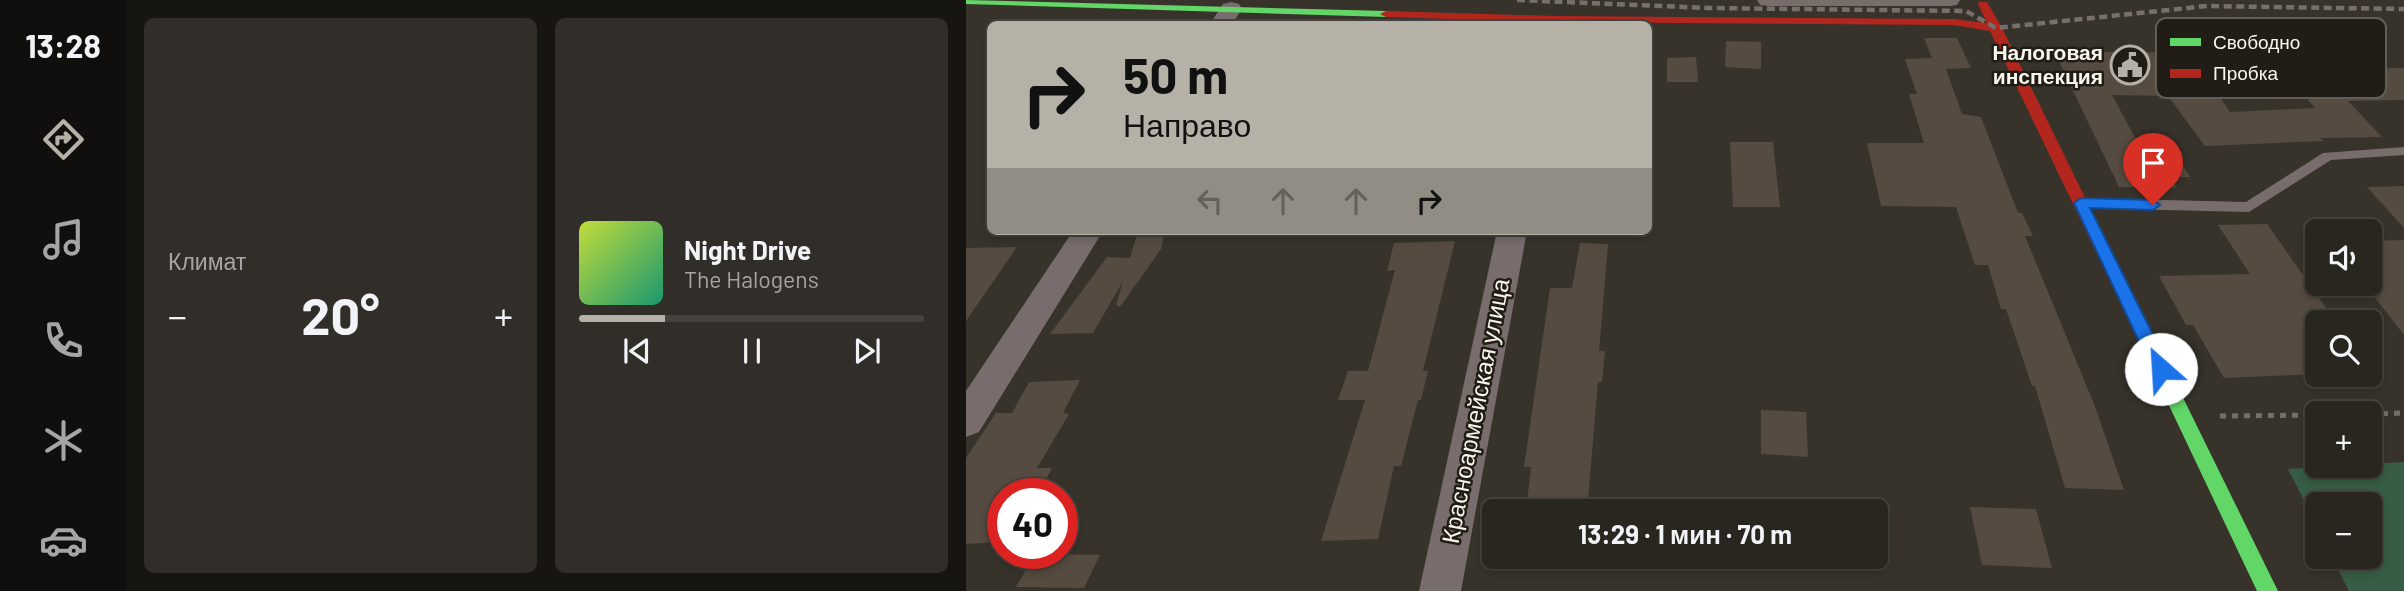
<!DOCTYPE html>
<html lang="ru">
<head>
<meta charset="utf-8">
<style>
  body { margin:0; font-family:Barlow,sans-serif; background:#312e29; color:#f1f3f6; height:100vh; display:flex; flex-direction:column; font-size:26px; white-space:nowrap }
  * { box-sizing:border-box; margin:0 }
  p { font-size:23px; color:#a5a5a5 }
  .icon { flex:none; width:38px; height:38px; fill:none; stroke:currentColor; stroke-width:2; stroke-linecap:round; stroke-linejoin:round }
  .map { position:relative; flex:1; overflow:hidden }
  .drawer { display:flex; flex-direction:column; gap:18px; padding:18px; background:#171512; width:840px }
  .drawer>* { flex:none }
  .hud { position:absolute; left:21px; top:21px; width:665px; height:214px; border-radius:10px; box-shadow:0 4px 10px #0003,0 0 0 2px #45433e; background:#b6b1a7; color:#111; overflow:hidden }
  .tools { position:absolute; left:1339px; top:219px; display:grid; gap:14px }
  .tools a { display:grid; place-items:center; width:77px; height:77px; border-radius:10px; background:#292620; box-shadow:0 4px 10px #0003,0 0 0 2px #45433e; font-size:35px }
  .speed { position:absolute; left:21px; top:478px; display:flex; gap:14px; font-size:35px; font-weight:700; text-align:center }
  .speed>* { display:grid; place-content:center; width:91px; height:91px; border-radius:50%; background:#292620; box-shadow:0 4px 10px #0003,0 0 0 2px #45433e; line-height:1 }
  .speed .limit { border:10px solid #d22; background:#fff; color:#111 }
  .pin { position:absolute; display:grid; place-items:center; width:60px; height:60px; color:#fff; margin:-72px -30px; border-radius:50% 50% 50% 0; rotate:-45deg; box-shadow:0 0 7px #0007 }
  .pin .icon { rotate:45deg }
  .me { position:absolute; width:77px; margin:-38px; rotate:334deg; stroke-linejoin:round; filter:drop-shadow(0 0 5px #0008) }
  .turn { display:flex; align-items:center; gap:24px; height:147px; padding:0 21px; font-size:32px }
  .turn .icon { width:91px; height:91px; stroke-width:2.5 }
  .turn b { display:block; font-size:49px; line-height:60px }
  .lanes { display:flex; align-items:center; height:66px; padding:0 21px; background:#0003; justify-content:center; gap:35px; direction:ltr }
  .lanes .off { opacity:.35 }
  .big { font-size:52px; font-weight:700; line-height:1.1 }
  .drawer .tile { flex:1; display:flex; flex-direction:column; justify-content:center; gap:10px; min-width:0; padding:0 24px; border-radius:10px; background:#312e29 }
  .song { display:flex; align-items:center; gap:21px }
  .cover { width:84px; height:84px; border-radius:10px; background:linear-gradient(135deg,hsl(70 70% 55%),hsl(160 70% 35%)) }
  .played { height:7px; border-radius:4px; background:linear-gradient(90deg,#b6b1a7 25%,#45433e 25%) }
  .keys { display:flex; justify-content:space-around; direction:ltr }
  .heat { display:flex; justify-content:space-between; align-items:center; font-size:38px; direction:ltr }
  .drawer .tiles { flex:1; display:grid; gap:18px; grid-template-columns:repeat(2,1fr) }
  .trip { position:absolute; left:516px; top:499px; width:406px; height:70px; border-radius:10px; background:#292620; box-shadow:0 4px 10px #0003,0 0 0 2px #45433e; font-weight:700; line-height:70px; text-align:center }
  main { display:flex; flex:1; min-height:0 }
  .menu { display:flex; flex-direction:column; width:126px; justify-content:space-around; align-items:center; background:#100f0d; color:#a5a5a5 }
  .menu .icon { width:49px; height:49px }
  .menu .selected { color:#b6b1a7 }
  .menu b { font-size:32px; color:#f1f3f6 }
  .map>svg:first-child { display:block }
  .green { fill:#375d44 }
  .building { fill:#564b40 }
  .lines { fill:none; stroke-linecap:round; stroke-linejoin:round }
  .path { stroke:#766e6b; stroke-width:5; stroke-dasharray:6 6; stroke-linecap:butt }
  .lane { fill:#786d6c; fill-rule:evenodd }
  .street { fill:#786d6c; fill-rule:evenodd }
  .fast { fill:#63d668; fill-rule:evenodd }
  .jam { fill:#b3261e; fill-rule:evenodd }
  .rail { stroke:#786f6c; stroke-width:4.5; stroke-dasharray:8 4.5; stroke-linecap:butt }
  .route { fill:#1a73e8; stroke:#114b97; stroke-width:2 }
  .labels { text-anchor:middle; stroke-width:5; stroke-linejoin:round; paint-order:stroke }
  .far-poi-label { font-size:21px; font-weight:bold; fill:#faf5ea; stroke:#211d16; text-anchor:end }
  .street-label { font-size:24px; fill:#faf5ea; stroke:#211d16 }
  .key { fill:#211d16; stroke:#625e56; stroke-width:2 }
  .key-label { font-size:19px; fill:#faf5ea }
</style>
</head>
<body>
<main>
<nav class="menu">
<b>13:28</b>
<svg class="icon selected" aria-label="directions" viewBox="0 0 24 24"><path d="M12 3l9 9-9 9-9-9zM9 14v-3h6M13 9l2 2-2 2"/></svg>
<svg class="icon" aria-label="music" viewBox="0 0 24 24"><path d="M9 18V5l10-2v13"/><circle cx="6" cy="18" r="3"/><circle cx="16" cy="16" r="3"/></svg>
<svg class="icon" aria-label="phone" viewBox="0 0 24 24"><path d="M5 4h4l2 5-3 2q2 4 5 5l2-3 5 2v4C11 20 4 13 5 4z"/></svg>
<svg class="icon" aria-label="climate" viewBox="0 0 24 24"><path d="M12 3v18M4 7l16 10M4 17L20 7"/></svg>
<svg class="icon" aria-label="car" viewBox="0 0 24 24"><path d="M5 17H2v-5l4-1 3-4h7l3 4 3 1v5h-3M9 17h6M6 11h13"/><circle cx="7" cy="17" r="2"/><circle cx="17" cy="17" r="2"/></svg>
</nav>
<section class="drawer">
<div class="tiles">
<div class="tile"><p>Климат</p>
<div class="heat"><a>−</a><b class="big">20°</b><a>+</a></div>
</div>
<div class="tile">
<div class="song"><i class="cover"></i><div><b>Night Drive</b><p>The Halogens</p></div></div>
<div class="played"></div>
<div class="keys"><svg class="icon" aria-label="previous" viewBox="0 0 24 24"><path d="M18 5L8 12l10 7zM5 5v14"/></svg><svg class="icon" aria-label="pause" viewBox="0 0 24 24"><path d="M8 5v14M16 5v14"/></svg><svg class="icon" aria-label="next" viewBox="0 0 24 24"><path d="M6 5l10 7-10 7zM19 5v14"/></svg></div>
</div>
</div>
</section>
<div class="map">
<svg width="1438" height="591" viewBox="0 0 1438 591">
  <rect width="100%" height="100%" fill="#37332b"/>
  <path class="green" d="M1438 462V591H1383L1366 557 1404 556V504H1351V526L1322 469Z"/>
  <path class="building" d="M1284 33H1320L1353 69 1438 68V100L1382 101 1416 137 1354 138 1357 141 1239 146 1202 96 1146 95 1172 143H1204L1224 177H1204L1211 188 1153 187 1088 51 1224 53 1264 112 1349 108Z
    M958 38H991L1005 68 980 69 996 114 1015 117 1052 213H1056L1067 236H1059L1128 404 1158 490 1099 488 1069 386H1066L1040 309H1035L1022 265H1009L990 207 915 206 901 143H958L943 94H951L939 59 966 58Z
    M760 41 795 42V69L759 67Z
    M730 57 732 82H701V58Z
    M764 142H807L814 207H767Z
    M1438 186V228L1401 187Z
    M1301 224 1370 322H1351V374L1258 378 1227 325H1220L1193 276 1284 274 1252 225Z
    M172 231H199L195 249 154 307 150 305 157 281 127 333 84 334 141 257 164 258Z
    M1438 240V335L1404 291V241Z
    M489 241 457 371H462L455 400H452L435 466H428L412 539 355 541 399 400H372L382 371H402L429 270 421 271 428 243Z
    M614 243 642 244 633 351H639L636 382H632L621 511H560L565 467H558L584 288H606Z
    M51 247 0 321V248Z
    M114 380 97 413 103 414 71 468H86L73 492 37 493V542L0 544V458L30 413H46L63 382Z
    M795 410 840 412 842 457 795 454Z
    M1004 507 1070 509 1086 568 1016 565Z
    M69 554H86L134 555 118 588 50 587Z"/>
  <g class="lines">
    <path class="path" d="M1404 414 1438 413
      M1254 416 1351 415"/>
    <path class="lane" d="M1438 147V155L1365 160 1283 212 1115 208 1108 203 1115 198 1280 202 1357 153Z"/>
    <path class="street" d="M791 0H994L991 5 983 6H802L794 5Z
      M265 2 273 4 276 9 266 24H244L257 4Z
      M107 231H137L13 432 0 437V391Z
      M531 231H561L495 591H453Z"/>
    <path class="fast" d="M0 0 420 11 426 14 420 17 0 4Z
      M1162 296 1168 298 1170 302 1312 591H1291L1154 302 1156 298Z"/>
    <path class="jam" d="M1013 2H1021L1036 28 1170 302 1168 306H1156L1154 302 1024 31 987 25 589 22 420 17 414 14 420 11 589 16 987 19 1021 23 1012 4Z"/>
    <path class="rail" d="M551 0 742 8 1000 11 1030 28 1241 6 1438 9"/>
  </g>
  <path class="route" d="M1115 198 1187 200 1194 205 1187 210 1124 208 1204 369 1201 374H1189L1186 369 1108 203Z"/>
  <defs>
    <symbol id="civic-ring" viewBox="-11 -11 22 22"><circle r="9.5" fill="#211d16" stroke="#b6b1a7" stroke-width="1.5"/><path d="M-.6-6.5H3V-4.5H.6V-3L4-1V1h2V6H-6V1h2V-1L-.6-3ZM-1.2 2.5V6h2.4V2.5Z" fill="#b6b1a7"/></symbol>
  </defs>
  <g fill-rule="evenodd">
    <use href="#civic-ring" x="1142" y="43" width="44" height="44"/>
  </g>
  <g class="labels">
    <g class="far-poi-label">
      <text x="1137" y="60">Налоговая<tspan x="1137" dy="24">инспекция</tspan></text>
    </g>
    <g class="street-label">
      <text transform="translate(510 411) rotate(-79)" y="8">Красноармейская улица</text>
    </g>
  </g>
  <rect x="1190" y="18" width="230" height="80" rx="10" class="key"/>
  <rect x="1204" y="38" width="31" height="8" fill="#63d668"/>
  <rect x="1204" y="69" width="31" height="9" fill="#b3261e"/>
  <g class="key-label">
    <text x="1247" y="49">Свободно</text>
    <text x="1247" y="80">Пробка</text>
  </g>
</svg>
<div class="tools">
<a><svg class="icon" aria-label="sound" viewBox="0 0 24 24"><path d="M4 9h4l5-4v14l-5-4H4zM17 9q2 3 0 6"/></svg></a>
<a><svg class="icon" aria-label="search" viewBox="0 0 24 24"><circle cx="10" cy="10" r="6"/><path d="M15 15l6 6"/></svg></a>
<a>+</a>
<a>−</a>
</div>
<div class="speed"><div class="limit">40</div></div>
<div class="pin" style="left:1187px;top:205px;background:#d93025"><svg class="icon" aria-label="arrive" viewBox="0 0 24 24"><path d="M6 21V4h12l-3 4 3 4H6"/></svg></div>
<svg class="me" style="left:1195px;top:369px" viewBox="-20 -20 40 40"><circle r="19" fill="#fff"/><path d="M0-13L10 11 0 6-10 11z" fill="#1a73e8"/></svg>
<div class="trip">13:29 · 1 мин · 70 m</div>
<div class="hud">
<div class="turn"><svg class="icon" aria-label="right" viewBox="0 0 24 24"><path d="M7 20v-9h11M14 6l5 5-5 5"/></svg><div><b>50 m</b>Направо</div></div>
<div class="lanes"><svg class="icon off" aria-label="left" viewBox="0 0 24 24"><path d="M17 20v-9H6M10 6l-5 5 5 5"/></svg><svg class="icon off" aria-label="ahead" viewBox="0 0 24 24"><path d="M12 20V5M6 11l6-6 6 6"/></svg><svg class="icon off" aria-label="ahead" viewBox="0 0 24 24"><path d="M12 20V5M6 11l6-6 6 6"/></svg><svg class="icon" aria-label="right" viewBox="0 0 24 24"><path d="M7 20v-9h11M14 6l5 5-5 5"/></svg></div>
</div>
</div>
</main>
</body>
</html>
